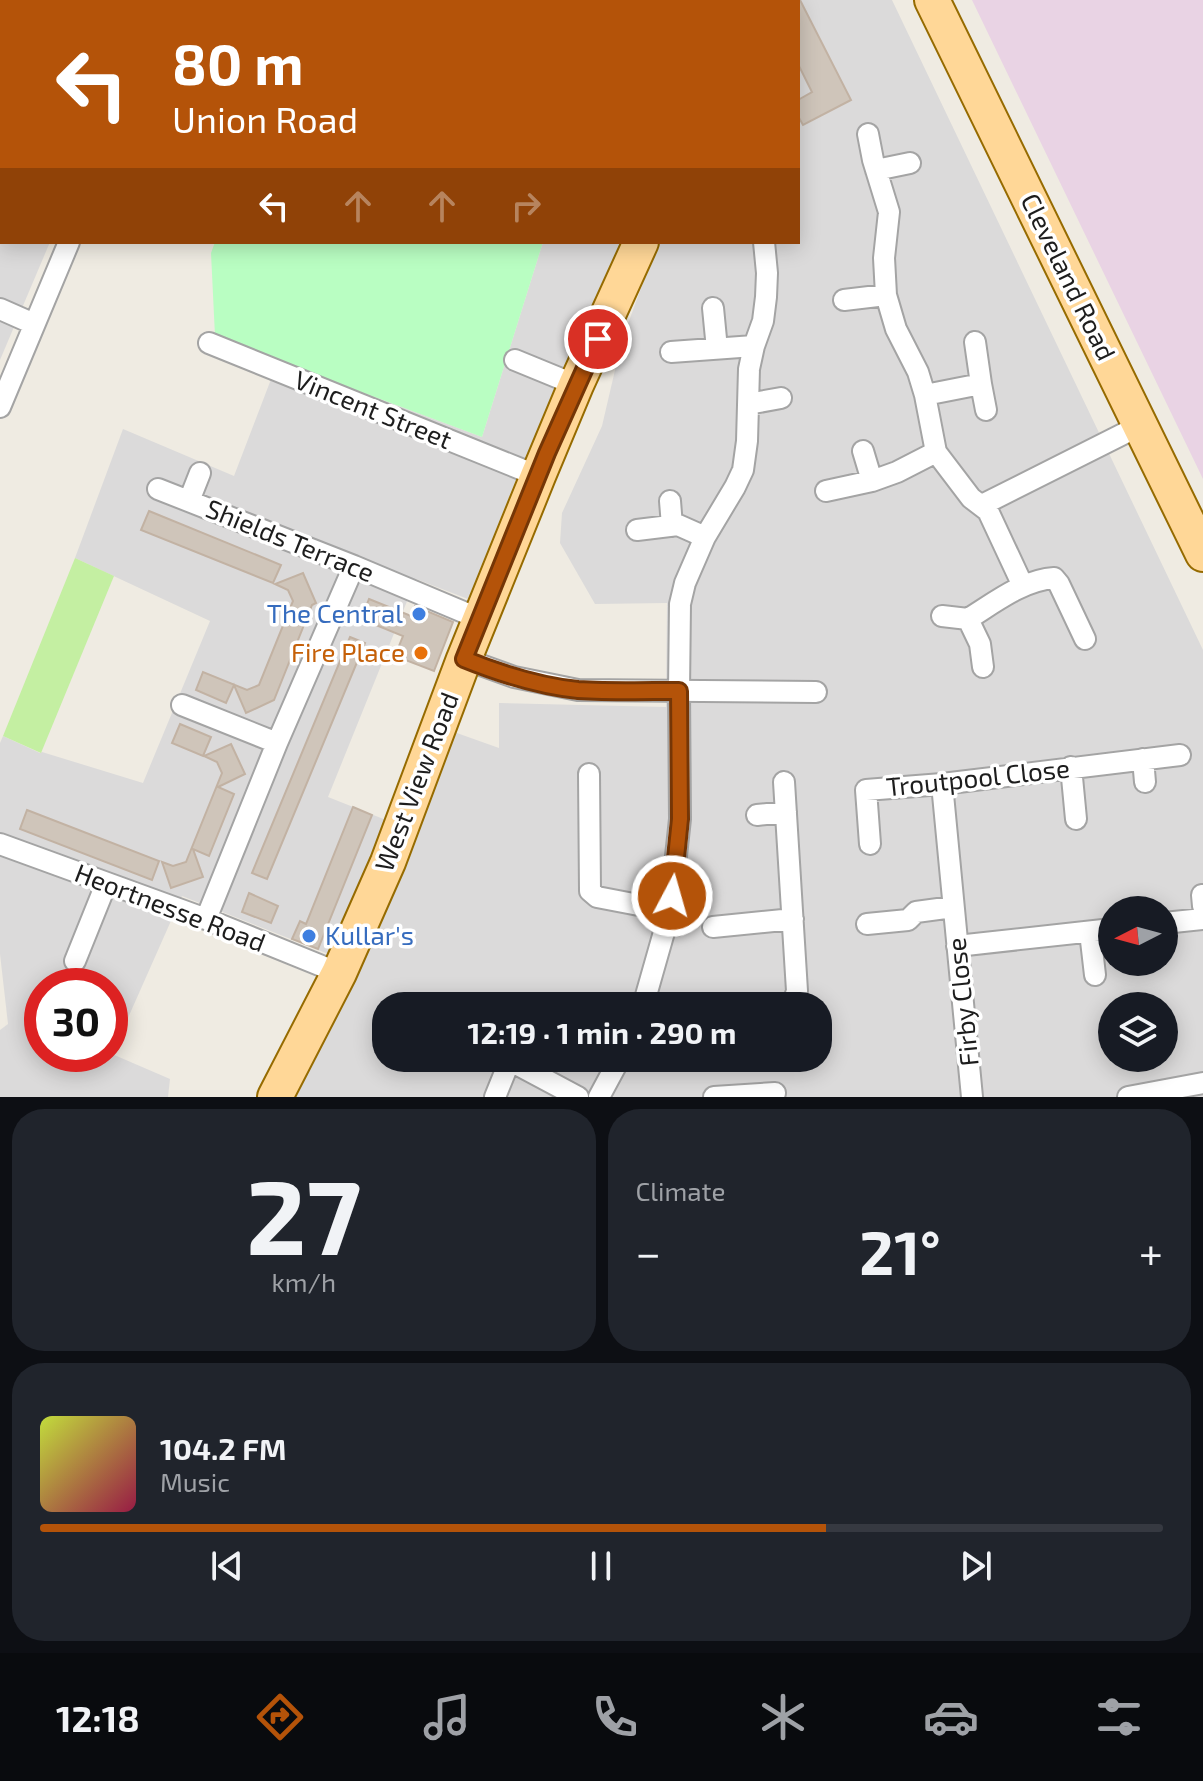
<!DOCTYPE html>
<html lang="en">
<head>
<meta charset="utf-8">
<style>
  body { margin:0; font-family:"Exo 2",sans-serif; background:#20242c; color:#f1f3f6; height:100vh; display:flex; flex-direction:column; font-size:30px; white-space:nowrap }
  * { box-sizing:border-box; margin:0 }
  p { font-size:26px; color:#9ea1a6 }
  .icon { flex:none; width:44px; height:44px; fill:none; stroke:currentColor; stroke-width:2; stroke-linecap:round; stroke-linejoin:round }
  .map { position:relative; height:1097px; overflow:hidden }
  .side { display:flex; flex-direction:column; gap:12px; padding:12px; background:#0d0f14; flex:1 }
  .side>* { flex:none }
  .banner { position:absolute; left:0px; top:0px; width:800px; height:244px; box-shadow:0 4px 20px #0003; background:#b45309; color:#fff; overflow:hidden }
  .needle { width:52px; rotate:264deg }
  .controls { position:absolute; left:1098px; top:896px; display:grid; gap:16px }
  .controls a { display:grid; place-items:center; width:80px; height:80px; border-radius:50%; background:#171b24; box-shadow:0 4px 20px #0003; font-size:40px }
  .speed { position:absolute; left:24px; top:968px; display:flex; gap:16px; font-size:40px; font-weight:700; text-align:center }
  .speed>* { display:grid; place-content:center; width:104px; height:104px; border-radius:50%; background:#171b24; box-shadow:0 4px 20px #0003; line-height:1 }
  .speed .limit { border:12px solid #d22; background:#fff; color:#111 }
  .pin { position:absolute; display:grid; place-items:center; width:68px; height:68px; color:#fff; margin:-34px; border:4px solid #fff; border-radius:50%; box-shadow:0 2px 8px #0007 }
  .me { position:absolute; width:88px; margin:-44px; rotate:6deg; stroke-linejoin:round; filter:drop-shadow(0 0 6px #0008) }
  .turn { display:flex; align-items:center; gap:28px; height:168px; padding:0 40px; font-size:36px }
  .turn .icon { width:104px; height:104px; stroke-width:2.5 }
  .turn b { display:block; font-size:56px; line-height:68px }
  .lanes { display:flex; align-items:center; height:76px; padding:0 40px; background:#0003; justify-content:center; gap:40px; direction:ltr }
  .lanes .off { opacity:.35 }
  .big { font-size:60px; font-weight:700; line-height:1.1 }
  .side .widget { flex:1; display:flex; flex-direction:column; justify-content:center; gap:12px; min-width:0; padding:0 28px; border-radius:32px; background:#20242c }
  .side .dial { align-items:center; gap:0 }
  .dial b { font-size:104px; line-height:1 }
  .song { display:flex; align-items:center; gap:24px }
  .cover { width:96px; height:96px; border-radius:12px; background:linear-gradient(135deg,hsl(70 70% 55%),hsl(340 70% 35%)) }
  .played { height:8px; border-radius:4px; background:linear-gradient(90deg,#b45309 70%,#363941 70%) }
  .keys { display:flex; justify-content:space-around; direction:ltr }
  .heat { display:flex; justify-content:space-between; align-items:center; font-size:44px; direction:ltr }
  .side .tiles { flex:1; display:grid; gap:12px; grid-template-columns:1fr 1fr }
  .widget:last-child { grid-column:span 2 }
  .trip { position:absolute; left:372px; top:992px; width:460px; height:80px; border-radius:32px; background:#171b24; box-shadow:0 4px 20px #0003; font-weight:700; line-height:80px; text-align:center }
  .tabs { display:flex; height:128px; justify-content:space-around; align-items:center; background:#090b0e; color:#9ea1a6 }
  .tabs .icon { width:56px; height:56px }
  .tabs .selected { color:#b45309 }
  .tabs b { font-size:36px; color:#f1f3f6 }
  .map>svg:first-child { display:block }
  .residential { fill:#dbdada; fill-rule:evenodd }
  .industrial { fill:#e9d3e4 }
  .grass { fill:#c4efa2 }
  .park { fill:#b9fec2 }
  .building { fill:#cfc5ba; stroke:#c2b2a3; stroke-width:2 }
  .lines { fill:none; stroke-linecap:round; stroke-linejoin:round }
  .minor-casing { stroke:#a4a4a4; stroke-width:24 }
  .primary-casing { stroke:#966b00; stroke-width:38 }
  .minor { stroke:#fff; stroke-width:20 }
  .primary { stroke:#ffd797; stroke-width:34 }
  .route-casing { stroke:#753606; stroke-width:20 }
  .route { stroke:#b45309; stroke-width:14 }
  .shop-dot { fill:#3f7fe0; stroke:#fff; stroke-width:3 }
  .food-dot { fill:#e8710a; stroke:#fff; stroke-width:3 }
  .labels { text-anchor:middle; stroke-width:7; stroke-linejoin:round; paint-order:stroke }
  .street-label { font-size:26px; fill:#1d1d1d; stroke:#fff }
  .shop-label { font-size:26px; fill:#366cbe; stroke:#fff; text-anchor:end }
  .food-label { font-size:26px; fill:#c56008; stroke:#fff; text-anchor:end }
</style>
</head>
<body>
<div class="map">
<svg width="1203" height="1097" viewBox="0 0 1203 1097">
  <rect width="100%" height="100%" fill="#efebe2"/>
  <path class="residential" d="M713 0H892L1203 650V1097H290L338 1009 389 905 454 732 499 748V703L666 707 667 603 595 604 560 543 562 513 602 426 622 340 658 242H798V2H713ZM1112 910H1164V962H1112ZM386 1006H818V1058H386ZM1112 1006H1164V1058H1112Z
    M0 24H2V242H50L0 360Z
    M543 242H621L513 487 468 599 416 579 328 797 386 820 331 955 182 896 112 1054 170 1079 168 1097H0V1030L8 1024 0 954V743L3 736 40 753 42 752 143 783 210 621 75 558 123 429 234 476 278 361 482 437ZM42 986H110V1054H42Z"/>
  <path class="industrial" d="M972 0H1203V479Z"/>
  <path class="grass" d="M75 558 114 576 41 753 3 736Z"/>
  <path class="park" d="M215 242H543L482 437 278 361 215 336 211 253Z"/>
  <path class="building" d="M798 0H800L851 100 803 125 798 116V100L812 92 798 64Z
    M149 511 281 565 273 583 141 530Z
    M303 573 316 603 312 605 274 700 246 713 234 685 226 703 196 690 203 672 247 690 259 685 293 601 288 590 275 584Z
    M369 599 411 616 415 606 453 622 434 671 395 656 403 636 361 619Z
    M350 637 365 643 267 879 252 873Z
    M180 724 211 737 203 756 172 743Z
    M231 744 245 774 218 787 234 794 209 856 193 849 203 877 171 888 162 862 173 866 186 862 222 773 217 762 204 756Z
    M353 807 372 815 318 949 292 939 300 921 306 924Z
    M27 810 159 861 152 880 20 829Z
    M249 893 278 906 271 923 242 912Z"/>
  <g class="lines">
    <defs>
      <path id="minor" d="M168 2 169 0
        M0 102 2 104
        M868 134 873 160 889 212 884 258 886 295 896 329 918 372 925 395 936 452 971 498 988 511 1023 586
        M0 159 2 155
        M876 170 910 163
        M844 300 886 295
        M713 308 717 349
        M0 309 34 324
        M209 343 538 476
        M671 352 754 346
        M515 360 576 385
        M981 384 986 410
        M925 395 981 384 975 342
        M748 404 781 398
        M0 407 69 242
        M863 451 872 481
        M158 489 354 566 480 619
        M826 491 872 481 897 472 936 452
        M189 501 200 473
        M670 501 672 526
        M982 505 1141 425
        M637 530 678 525 705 537
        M942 616 968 619
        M464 659 514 677 578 690 816 692
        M983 667 980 644 968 619C994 603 1023 580 1054 578L1059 584 1085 639
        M182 705 277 743
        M1143 759 1145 782
        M1071 767 1076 819
        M589 774 590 891 597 897 670 911
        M784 782 797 991 793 1003 790 1006
        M942 784 972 1097
        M757 815 786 812
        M0 844 206 919 339 973
        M870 844 866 790 942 784 1180 755
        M1202 895 1203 906
        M206 919 277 743 354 566
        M1164 923 1203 919
        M867 924 908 920 916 912 953 907
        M713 927 793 919
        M1090 932 1095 975
        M957 946 1112 929
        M75 961 106 884
        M643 1006 670 911 680 819 679 691 680 604 685 583 705 537 735 487 743 470 747 441 749 369 754 346 763 321 766 297 767 273 764 242
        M505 1058 578 1097
        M495 1097 510 1060
        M599 1097 620 1058
        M714 1097 775 1093
        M1128 1097 1203 1083"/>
      <path id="primary" d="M932 0 1203 554
        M698 2V0
        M275 1097 339 973 388 862 464 659 538 476 576 385 641 242"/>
    </defs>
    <use href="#minor" class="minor-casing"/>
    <use href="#primary" class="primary-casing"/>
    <use href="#minor" class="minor"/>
    <use href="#primary" class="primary"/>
  </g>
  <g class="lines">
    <defs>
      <path id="route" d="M598 339 547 453 464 659C501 674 539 686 578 690 611 692 646 691 679 691L680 819 672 896"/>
    </defs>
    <use href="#route" class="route-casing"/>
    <use href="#route" class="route"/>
  </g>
  <g class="shop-dot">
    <circle cx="419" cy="614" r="8"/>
    <circle cx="309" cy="936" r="8"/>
  </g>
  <circle class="food-dot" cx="421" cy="653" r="8"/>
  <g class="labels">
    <g class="street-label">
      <text transform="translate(1068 277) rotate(64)" y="9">Cleveland Road</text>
      <text transform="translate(373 410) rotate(22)" y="9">Vincent Street</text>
      <text transform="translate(290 541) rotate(22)" y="9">Shields Terrace</text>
      <text transform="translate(978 778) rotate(-6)" y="9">Troutpool Close</text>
      <text transform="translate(417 782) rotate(-69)" y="9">West View Road</text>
      <text transform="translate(170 908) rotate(21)" y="9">Heortnesse Road</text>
      <text transform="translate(963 1002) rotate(-96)" y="9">Firby Close</text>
    </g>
    <g class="shop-label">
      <text x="403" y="623">The Central</text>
      <text x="325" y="945" text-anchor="start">Kullar's</text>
    </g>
    <g class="food-label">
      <text x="405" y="662">Fire Place</text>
    </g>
  </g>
</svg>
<div class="controls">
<a><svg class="needle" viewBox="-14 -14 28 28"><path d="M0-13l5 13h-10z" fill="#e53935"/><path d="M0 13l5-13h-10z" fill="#9ea1a6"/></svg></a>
<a><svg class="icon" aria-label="layers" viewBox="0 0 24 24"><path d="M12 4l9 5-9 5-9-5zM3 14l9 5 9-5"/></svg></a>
</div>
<div class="speed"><div class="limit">30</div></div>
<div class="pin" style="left:598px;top:339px;background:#d93025"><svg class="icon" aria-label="arrive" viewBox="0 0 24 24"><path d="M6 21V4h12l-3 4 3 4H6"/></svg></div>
<svg class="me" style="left:672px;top:896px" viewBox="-20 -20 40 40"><circle r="17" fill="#b45309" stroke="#fff" stroke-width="3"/><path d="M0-11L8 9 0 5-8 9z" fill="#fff"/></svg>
<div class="trip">12:19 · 1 min · 290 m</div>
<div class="banner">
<div class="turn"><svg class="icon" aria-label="left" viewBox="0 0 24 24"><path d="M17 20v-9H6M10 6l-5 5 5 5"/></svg><div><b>80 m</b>Union Road</div></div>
<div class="lanes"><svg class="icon" aria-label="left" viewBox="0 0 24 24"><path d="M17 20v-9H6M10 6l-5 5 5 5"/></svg><svg class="icon off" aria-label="ahead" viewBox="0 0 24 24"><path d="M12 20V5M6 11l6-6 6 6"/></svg><svg class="icon off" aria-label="ahead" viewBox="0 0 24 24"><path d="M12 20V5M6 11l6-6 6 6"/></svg><svg class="icon off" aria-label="right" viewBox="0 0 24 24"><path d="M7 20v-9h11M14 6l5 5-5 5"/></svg></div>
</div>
</div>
<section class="side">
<div class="tiles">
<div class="widget dial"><b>27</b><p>km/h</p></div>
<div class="widget"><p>Climate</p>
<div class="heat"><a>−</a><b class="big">21°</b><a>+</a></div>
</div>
<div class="widget">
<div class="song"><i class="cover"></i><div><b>104.2 FM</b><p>Music</p></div></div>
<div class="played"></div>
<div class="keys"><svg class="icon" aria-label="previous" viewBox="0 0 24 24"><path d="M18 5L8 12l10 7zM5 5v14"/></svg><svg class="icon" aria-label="pause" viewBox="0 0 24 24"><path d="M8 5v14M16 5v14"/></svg><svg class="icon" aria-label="next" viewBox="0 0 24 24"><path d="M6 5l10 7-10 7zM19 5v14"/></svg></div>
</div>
</div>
</section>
<nav class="tabs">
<b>12:18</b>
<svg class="icon selected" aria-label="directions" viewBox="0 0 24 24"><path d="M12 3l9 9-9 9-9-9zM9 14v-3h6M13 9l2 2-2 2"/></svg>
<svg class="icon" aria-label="music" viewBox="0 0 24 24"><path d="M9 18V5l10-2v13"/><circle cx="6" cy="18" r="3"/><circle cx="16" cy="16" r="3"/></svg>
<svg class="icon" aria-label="phone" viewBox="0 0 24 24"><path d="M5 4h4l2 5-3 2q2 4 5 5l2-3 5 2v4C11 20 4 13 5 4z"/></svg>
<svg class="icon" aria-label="climate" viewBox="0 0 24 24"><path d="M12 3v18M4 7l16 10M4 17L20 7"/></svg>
<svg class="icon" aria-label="car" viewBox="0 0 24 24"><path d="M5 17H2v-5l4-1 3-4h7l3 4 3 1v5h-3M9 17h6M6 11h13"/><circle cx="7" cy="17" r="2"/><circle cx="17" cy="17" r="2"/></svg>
<svg class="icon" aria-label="filters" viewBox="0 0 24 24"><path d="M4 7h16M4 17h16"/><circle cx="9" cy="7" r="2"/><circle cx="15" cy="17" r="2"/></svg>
</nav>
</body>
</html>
